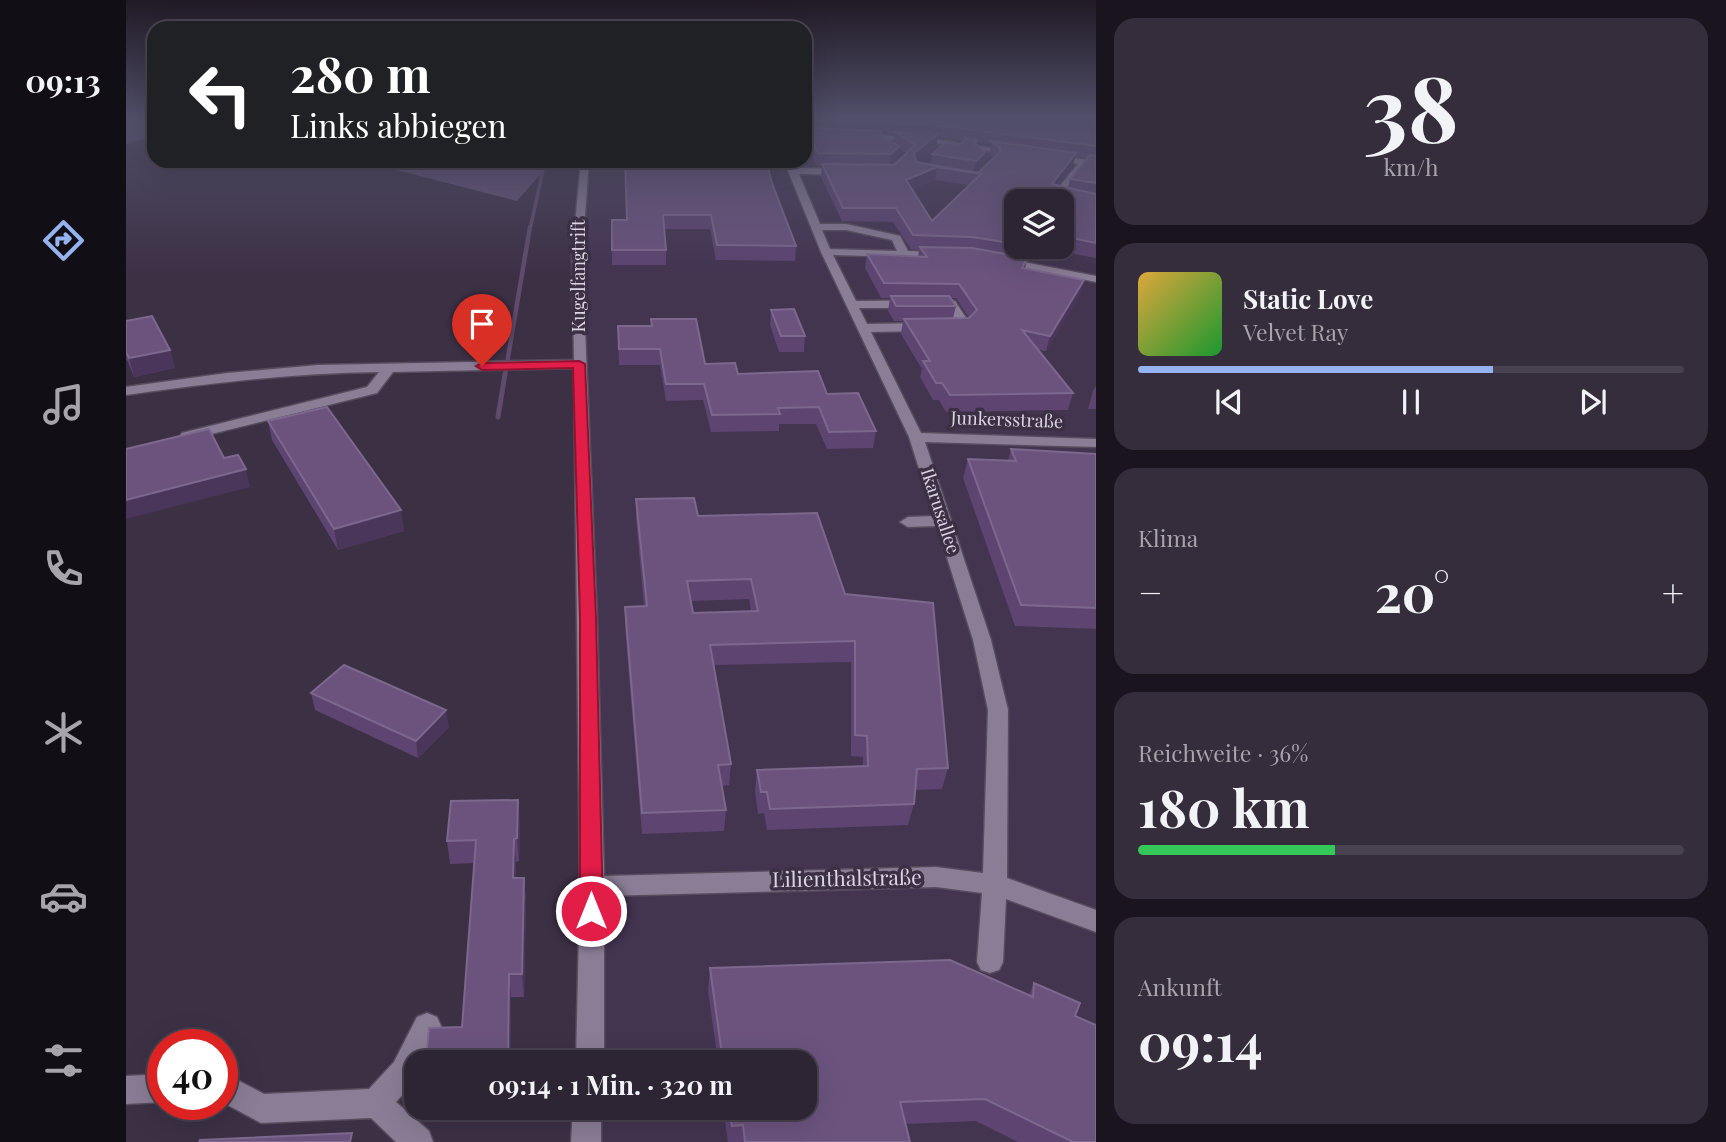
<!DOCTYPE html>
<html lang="de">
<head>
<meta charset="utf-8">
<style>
  body { margin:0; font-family:"Playfair Display",serif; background:#352c3c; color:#f1f3f6; height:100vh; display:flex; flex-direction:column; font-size:26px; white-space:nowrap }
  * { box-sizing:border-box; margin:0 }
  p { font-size:23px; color:#a7a4ac }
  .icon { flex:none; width:38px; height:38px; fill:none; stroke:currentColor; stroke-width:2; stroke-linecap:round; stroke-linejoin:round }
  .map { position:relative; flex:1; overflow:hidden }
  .details { display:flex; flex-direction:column; gap:18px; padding:18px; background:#19141d; width:630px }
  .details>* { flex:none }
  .top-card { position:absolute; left:21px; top:21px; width:665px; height:147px; border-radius:21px; box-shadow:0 7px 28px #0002,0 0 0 2px #48414f; background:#202124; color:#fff; overflow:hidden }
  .controls { position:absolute; left:878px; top:189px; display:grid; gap:14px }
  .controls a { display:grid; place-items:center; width:70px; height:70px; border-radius:14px; background:#2d2434; box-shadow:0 7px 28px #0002,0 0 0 2px #48414f; font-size:35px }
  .speed { position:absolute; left:21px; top:1029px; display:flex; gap:14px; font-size:35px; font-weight:700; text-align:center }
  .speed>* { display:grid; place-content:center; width:91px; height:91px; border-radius:50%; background:#2d2434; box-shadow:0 7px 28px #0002,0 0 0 2px #48414f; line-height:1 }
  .speed .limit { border:10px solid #d22; background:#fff; color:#111 }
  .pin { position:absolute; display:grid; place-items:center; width:60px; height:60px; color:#fff; margin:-72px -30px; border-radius:50% 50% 50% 0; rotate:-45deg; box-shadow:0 0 7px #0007 }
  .pin .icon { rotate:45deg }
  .me { position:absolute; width:77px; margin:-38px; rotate:0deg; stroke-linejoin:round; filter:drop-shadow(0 0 5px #0008) }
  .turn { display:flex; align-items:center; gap:24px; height:147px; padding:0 28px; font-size:32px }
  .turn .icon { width:91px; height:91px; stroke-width:2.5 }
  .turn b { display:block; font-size:49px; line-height:60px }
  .big { font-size:52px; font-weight:700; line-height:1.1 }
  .details .widget { flex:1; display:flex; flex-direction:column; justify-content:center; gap:10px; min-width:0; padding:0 24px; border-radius:21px; background:#352c3c }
  .details .dial { align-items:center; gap:0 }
  .dial b { font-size:91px; line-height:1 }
  .song { display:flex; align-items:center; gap:21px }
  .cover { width:84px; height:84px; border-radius:10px; background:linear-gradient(135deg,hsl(40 70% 55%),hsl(130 70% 35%)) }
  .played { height:7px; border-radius:4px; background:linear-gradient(90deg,#95b2f1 65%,#48414f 65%) }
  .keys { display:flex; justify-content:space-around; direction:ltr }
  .heat { display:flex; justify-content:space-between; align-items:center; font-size:38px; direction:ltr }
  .charge { height:10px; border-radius:5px; background:linear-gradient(90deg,#34c759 36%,#48414f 0) }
  .trip { position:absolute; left:278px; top:1050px; width:413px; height:70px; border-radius:21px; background:#2d2434; box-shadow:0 7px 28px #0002,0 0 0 2px #48414f; font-weight:700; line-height:70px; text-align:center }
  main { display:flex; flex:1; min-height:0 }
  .menu { display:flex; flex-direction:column; width:126px; justify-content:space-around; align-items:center; background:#120e15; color:#a7a4ac }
  .menu .icon { width:49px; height:49px }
  .menu .current { color:#95b2f1 }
  .menu b { font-size:32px; color:#f1f3f6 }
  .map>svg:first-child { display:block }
  .built { fill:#433450; fill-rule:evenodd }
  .green { fill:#655275 }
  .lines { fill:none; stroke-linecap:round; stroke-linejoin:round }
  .stream-far2 { stroke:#604a6e; stroke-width:3.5 }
  .stream-far1 { stroke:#604a6e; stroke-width:4.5 }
  .stream { stroke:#604a6e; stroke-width:5 }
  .minor-casing { stroke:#574c5e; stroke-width:3 }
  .minor { fill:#8a7d96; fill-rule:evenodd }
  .wall { fill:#5d4471; fill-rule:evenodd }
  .shaded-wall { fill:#4a355b }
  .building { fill:#6b537e; stroke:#7c688d; stroke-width:2; fill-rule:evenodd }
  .route { fill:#e11d48; stroke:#92132f; stroke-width:2 }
  .labels { text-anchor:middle; stroke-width:7; stroke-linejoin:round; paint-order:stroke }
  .street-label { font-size:18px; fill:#dbd4e2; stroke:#3c3045 }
  .near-street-label { font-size:21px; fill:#dbd4e2; stroke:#3c3045 }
</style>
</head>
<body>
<main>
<nav class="menu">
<b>09:13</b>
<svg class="icon current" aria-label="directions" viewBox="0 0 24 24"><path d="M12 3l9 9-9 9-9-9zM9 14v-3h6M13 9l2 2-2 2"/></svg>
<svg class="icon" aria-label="music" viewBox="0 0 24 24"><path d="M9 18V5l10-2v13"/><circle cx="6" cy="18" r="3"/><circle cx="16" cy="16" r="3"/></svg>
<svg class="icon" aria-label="phone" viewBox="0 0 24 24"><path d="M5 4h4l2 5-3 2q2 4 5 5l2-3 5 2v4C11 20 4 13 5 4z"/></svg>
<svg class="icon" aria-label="climate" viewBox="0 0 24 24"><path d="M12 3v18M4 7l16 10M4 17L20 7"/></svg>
<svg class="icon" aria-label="car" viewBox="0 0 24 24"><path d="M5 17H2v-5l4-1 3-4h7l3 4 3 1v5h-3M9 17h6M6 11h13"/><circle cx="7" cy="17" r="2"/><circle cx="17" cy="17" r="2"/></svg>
<svg class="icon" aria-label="filters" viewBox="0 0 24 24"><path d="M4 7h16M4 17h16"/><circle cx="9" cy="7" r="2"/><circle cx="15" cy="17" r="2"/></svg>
</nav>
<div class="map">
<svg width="970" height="1142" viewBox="0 0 970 1142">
  <rect width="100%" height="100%" fill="#3c3045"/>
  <path class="built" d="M679 116H970V1142H460L461 1108H679V1062H464L466 886 451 255 459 161H679ZM891 201H936V247H891Z"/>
  <path class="green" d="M0 116H28V136L0 144Z
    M236 161H426L391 201Z"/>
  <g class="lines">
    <path class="stream-far2" d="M404 229 419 161"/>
    <path class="stream-far1" d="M379 375 404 227"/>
    <path class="stream" d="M372 417 379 374"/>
    <defs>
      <path id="minor" d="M734 134 801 138 891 152 887 155 801 142 731 138Z
        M925 155 970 161V167L960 165 936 194 970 200V206L927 198V194L952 164 922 160Z
        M455 161H463L456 255 471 618 478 876 810 867 857 873 862 710 847 640 811 526 782 527 774 522 782 517 808 516 783 437 695 252 662 171 659 161H667L670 168 718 169 722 172 718 175 673 174 694 224H720L770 235 774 236 782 251 815 252 820 255 815 258 707 255 730 301 825 300 829 301 846 327 840 331 824 330V324L831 323 821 308H733L741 324 800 323 806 327 800 331 745 332 795 433 970 439V447L799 442 865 640 882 710 881 878 970 910V932L880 899 877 962 873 970 864 973 855 970 851 962 856 893 810 887 478 896V1062H450L454 886 448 368 267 372 251 393 61 440 54 436 56 433 241 387 253 372C168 373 85 383 0 395V387L101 373 192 365 448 360 446 255ZM696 230H720L766 240 771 251 704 249Z
        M877 258 970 276V282L873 263 872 261Z
        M301 1013 311 1017 315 1026 297 1062H290L288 1082 270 1102 303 1131 307 1142H270L245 1118 135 1123 96 1102V1072L138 1094 243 1089 268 1062 291 1017Z
        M37 1074V1102L0 1104V1076Z
        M447 1108H475V1142H445Z"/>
    </defs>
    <use href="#minor" class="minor-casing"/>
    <use href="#minor" class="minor"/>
  </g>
  <path class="wall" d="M679 116H970V258L923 249 921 252 903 248 899 269 958 280 954 295 920 351 912 350 947 393 942 410 820 412 813 400H807L794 377 796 369 775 334 777 321H768L762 311 764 298H755L739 268 741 254 792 257 793 250 785 249 767 222 716 221 695 177 696 166H690L681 140V131H679ZM755 134H768L767 143 759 139ZM812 137 838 141 833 145 806 154 804 164 791 162 810 146ZM851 142 865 144 863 154 868 158 852 173 849 172 857 164 859 152 850 145ZM772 148 780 153 768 165H765L771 159ZM949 156 962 158 944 179 942 188 932 186 947 166ZM809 180 843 185 806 221 786 190ZM891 201H936V247H891ZM824 298H830L843 318H827L830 306Z
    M499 161 646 183 670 246 669 261 590 260 584 229H538L540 250V265H486V220H500Z
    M645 310 679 336 678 352H653L644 325Z
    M525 319 579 364 612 374 701 394 750 431 747 448 701 449 690 424H653V431L585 432 577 400 540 401 534 365H493L492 326H525Z
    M0 321 44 350 49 368 8 377 1 360 0 361Z
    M970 386V409H962L967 391Z
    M142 421 278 531 212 550 146 440Z
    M885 449 970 454V629L889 626 837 478 842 459 882 460Z
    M510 499 572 516 719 594 822 768 816 789 789 790 788 804 782 825 641 830 638 813 632 814 629 791 631 770 737 766V757L725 756V662L587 665 605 764 603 785 596 786 600 810 598 831 516 834 499 627V607L518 606 510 518ZM623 599 625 611 567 613 565 601Z
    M185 693 323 727 292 758 189 710Z
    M394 822 393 861 390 862V878H398L400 901 398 997H385L336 1027 348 863 324 864 321 841Z
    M584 968 903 995 908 983 949 1016 970 1142H892L850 1121 779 1124 784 1142H602L597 1108H679V1062H592L582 991Z"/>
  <path class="shaded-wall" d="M812 134 810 146 786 166 788 153Z
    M773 146 771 159 763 166 765 154Z
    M859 152 857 164 849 173 847 172 850 161Z
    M950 153 947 166 923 198 926 184Z
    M811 167 809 180 777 194 780 180Z
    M958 280 954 295 920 351 924 336Z
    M44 350 49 368 8 377 3 358Z
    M120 469 124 487 0 519V500Z
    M275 510 278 531 212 550 208 529Z
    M320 710 323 727 292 758 290 741Z
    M392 800 394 822 393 861 391 838Z
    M388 839 390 862 389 901 387 878Z
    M398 878 400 901 398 997 396 974Z
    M383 974 385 997V1062H382Z"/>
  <path class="building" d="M680 116H970V146L803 124 680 119Z
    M682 128 754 131 759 139 773 146 765 154 692 153Z
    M769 132 803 133 812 134 788 153 790 162 852 173 874 152V148L865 141 950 153 926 184 970 194V243L936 236V201H891V244L846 237 787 235 770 208H717L696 164 768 165 789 145ZM811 167 855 174 806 221 780 180Z
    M839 138 851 140 849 144 859 152 850 161 806 154 819 143 833 145 840 140Z
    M964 155 970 156V183L944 179Z
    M499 161H640L646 183 670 246 591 245 585 215H537L540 250H486V220H501Z
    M794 247 846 248 901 258 896 268 958 280 924 336 896 330 947 393 824 395 816 383H810L797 361H804L778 319 843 318 851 310 833 284 758 283 741 254 801 257Z
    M765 296H823L830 306H770Z
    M668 309 679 336H655L645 310Z
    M26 316 44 350 3 358 0 352V321Z
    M525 319H570L579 364 609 363 612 374 692 371 701 394 732 393 750 431 703 432 693 407 652 408 654 414 586 415 578 384H540L534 349H493L492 326H526Z
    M201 407 275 510 208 529 142 421Z
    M83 429 98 458 112 455 120 469 0 500V449Z
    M885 449 970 454V608L895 605 842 459 890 461Z
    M568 498 572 516 691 513 719 594 807 603 822 768 791 769 788 804 644 809 641 792H635L631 770 742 766 741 736 729 735V641L584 645 605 764 592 765 600 810 516 813 499 607 521 606 510 499ZM625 579 632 611 567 613 561 581Z
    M218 665 320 710 290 741 185 693Z
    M392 800 391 838 388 839 387 878H398L396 974H383L382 1062H300L303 1028 336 1027 350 840 321 841 325 801Z
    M824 960 907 997 908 983 954 1003 949 1016 970 1025V1142H947L859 1099 774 1102 784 1142H619L617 1125 606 1126 603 1108H679V1062H597L584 968Z
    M226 1133 224 1142H73L74 1140Z"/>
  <linearGradient id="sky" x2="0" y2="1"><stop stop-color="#211a26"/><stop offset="0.42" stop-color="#504e68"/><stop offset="1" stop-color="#504e68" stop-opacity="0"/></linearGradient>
  <rect width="970" height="276" fill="url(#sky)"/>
  <path class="route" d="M453 361 459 364 470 618 477 911 473 918 465 921 457 918 454 911V618L447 368 356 370 350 366 356 363Z"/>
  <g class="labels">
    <g class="street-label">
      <text transform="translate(453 276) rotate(-90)" y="6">Kugelfangtrift</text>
      <text transform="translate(881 420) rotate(2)" y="6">Junkersstraße</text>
      <text transform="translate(814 511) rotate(72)" y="6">Ikarusallee</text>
    </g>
    <g class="near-street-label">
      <text transform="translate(721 879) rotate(-1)" y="7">Lilienthalstraße</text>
    </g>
  </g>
</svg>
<div class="controls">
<a><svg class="icon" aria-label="layers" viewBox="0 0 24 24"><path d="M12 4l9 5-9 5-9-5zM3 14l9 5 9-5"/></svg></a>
</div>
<div class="speed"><div class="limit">40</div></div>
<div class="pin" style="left:356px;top:366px;background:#d93025"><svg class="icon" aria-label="arrive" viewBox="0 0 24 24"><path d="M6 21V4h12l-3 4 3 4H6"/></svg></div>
<svg class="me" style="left:465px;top:911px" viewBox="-20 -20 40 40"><circle r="17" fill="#e11d48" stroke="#fff" stroke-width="3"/><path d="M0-11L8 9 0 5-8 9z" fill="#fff"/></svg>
<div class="trip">09:14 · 1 Min. · 320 m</div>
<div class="top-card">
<div class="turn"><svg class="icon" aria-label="left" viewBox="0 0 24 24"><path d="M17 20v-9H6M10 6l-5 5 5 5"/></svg><div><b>280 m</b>Links abbiegen</div></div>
</div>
</div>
<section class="details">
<div class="widget dial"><b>38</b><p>km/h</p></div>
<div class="widget">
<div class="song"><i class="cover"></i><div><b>Static Love</b><p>Velvet Ray</p></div></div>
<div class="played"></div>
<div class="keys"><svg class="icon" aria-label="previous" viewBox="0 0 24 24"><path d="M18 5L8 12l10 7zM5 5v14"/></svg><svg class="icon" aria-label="pause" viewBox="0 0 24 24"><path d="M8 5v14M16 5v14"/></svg><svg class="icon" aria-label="next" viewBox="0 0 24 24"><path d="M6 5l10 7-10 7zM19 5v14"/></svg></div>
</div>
<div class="widget"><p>Klima</p>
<div class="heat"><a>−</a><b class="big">20°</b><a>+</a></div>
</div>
<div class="widget"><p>Reichweite · 36%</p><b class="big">180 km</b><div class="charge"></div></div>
<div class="widget"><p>Ankunft</p><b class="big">09:14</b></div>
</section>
</main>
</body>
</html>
